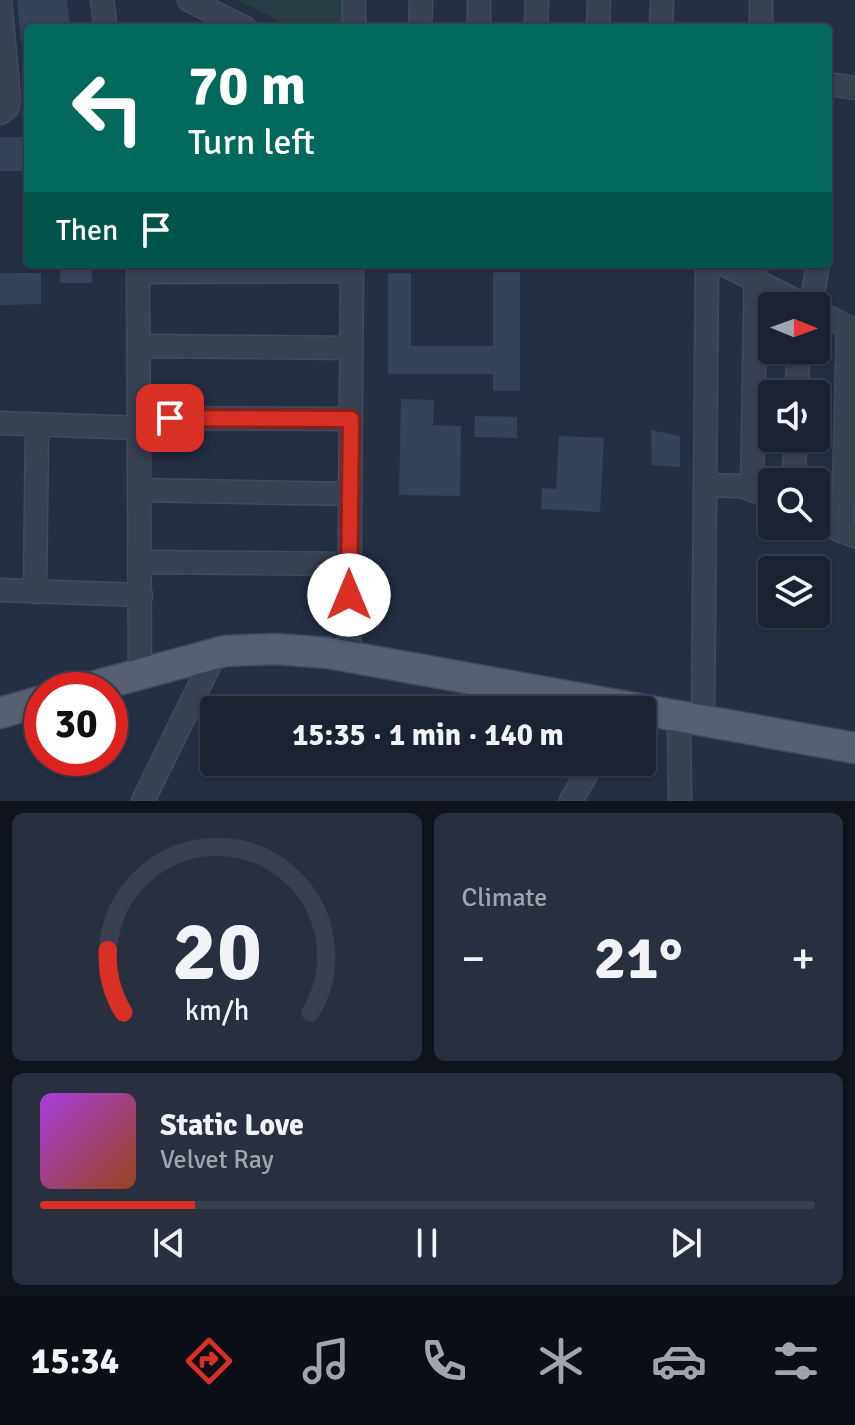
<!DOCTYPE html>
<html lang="en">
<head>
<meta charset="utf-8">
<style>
  body { margin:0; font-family:Signika,sans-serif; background:#282f3e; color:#f1f3f6; height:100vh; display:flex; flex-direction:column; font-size:30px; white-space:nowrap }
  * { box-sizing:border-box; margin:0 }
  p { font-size:26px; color:#a0a4ac }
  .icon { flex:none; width:44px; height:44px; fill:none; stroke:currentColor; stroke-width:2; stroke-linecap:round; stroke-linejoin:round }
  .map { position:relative; height:801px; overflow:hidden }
  .drawer { display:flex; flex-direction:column; gap:12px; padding:12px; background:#0f131c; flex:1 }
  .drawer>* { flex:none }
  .banner { position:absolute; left:24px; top:24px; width:808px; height:244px; border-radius:8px; box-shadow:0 2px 6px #0004,0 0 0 2px #39404d; background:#00695c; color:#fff; overflow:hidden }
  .needle { width:52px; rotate:91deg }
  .controls { position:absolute; left:758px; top:292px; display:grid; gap:16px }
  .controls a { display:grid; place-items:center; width:72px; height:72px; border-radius:8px; background:#1b2332; box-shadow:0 2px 6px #0004,0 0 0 2px #39404d; font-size:40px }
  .speed { position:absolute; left:24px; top:672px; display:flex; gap:16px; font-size:40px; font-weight:700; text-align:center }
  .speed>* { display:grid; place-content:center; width:104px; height:104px; border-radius:50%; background:#1b2332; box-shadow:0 2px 6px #0004,0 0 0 2px #39404d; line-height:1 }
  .speed .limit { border:12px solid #d22; background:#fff; color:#111 }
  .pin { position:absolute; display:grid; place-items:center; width:68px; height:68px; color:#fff; margin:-34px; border-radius:16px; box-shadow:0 4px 12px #0006 }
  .me { position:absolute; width:88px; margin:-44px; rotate:0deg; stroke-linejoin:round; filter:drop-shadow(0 0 6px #0008) }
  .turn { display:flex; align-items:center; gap:28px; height:168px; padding:0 32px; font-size:36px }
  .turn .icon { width:104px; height:104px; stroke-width:2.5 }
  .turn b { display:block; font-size:56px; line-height:68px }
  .then { display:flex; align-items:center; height:76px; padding:0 32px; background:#0003; gap:16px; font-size:30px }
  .big { font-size:60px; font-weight:800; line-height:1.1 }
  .drawer .widget { flex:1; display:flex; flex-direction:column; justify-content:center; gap:12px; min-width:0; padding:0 28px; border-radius:12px; background:#282f3e }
  .drawer .dial { align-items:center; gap:0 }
  .dial svg { height:208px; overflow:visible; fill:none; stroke:#39404d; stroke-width:7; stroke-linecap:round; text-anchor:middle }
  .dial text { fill:#f1f3f6; stroke:none }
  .song { display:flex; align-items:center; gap:24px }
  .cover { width:96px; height:96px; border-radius:12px; background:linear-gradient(135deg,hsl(280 70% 55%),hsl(20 70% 35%)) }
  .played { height:8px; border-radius:4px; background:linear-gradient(90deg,#d93025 20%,#39404d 20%) }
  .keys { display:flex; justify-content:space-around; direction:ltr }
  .heat { display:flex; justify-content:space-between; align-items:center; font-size:44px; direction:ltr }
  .drawer .tiles { flex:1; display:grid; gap:12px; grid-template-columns:1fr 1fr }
  .widget:last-child { grid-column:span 2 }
  .trip { position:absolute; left:200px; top:696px; width:456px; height:80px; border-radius:8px; background:#1b2332; box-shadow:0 2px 6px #0004,0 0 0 2px #39404d; font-weight:800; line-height:80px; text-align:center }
  .dock { display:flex; height:128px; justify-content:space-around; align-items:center; background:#0b0e14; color:#a0a4ac }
  .dock .icon { width:56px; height:56px }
  .dock .active { color:#d93025 }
  .dock b { font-size:36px; color:#f1f3f6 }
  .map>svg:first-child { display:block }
  .green { fill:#263e44 }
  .building { fill:#364259 }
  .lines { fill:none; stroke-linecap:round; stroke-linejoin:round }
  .minor-casing { stroke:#424a5b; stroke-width:25 }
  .major-casing { stroke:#424a5b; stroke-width:33 }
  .minor { stroke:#384152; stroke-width:22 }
  .major { stroke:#566072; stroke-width:30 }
  .route-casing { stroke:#8d1f18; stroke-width:20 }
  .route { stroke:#d93025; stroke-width:14 }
</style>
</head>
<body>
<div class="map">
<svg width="855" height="801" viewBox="0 0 855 801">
  <rect width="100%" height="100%" fill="#242f43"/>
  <path class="green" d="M237 0H343V28H294Z"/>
  <path class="building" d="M17 0H67L70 28H28V41L21 42Z
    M0 137H28V171H0Z
    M60 264H92V283H60Z
    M493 272H520V391H493V374H388V273H411V346H493Z
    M0 273H41V304L0 305Z
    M401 399 434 400 433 425 461 426 460 496 399 495Z
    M475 416 517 417V438L474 437Z
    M651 430 680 436V467L652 465Z
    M559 436 604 438 600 512 541 509 542 488 556 489Z"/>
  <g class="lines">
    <defs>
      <path id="minor" d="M102 0 106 28
        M189 0 245 28
        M354 28V0
        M420 28 421 0
        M479 28V0
        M536 28 537 0
        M598 28 599 0
        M661 28 662 0
        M761 28V0
        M828 84 855 88
        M0 113 8 107 9 97 0 0
        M138 264 140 673
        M723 264 806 306
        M138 272 352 271
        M811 306 818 264
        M816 311 855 331
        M139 346 351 348
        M796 394 799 350
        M140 418 351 419
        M0 423 140 428
        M794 482 795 438
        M705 485 741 486 772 497
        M752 489 756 264
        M140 490 350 494
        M816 520 854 536
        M843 532 848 327
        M141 562 349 564
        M0 590 141 595
        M35 592 37 425
        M349 656 352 264
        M703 720 707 264
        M679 724 680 801
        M143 801 210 664V655
        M571 801 593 762"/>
      <path id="major" d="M81 690 225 651 276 649 328 653 855 748
        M0 713 42 701"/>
    </defs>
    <use href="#minor" class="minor-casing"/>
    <use href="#major" class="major-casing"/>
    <use href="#minor" class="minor"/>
    <use href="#major" class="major"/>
  </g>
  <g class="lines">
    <defs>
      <path id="route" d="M170 418 351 419 349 595"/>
    </defs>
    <use href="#route" class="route-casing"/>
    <use href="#route" class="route"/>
  </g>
</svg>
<div class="controls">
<a><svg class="needle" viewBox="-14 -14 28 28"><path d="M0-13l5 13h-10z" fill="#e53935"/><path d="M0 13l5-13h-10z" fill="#a0a4ac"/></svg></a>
<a><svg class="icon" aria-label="sound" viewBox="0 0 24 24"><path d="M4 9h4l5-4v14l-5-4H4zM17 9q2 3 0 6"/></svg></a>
<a><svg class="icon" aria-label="search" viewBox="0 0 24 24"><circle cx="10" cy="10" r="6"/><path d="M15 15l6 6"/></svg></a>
<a><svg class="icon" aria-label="layers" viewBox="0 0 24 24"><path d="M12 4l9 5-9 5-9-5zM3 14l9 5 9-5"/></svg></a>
</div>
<div class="speed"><div class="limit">30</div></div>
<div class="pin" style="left:170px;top:418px;background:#d93025"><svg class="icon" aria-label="arrive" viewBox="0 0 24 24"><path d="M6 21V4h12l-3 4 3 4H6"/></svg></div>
<svg class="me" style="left:349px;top:595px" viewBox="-20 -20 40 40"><circle r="19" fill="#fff"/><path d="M0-13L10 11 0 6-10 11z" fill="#d93025"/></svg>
<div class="trip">15:35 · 1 min · 140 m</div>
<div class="banner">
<div class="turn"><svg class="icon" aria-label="left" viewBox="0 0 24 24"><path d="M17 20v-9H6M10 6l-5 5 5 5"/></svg><div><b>70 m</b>Turn left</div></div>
<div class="then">Then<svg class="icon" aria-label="arrive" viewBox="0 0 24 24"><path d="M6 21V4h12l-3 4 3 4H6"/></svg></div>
</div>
</div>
<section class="drawer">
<div class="tiles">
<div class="widget dial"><svg viewBox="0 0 100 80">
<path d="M14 69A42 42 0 1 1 86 69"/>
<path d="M14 69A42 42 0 0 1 8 45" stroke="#d93025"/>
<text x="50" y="56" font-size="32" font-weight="700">20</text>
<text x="50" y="72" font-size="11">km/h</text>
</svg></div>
<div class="widget"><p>Climate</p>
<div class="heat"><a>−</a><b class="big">21°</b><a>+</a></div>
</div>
<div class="widget">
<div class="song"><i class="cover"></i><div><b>Static Love</b><p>Velvet Ray</p></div></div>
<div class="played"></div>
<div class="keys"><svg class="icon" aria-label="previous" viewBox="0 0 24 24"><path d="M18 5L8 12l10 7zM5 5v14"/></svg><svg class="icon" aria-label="pause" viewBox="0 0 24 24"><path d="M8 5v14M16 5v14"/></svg><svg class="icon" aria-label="next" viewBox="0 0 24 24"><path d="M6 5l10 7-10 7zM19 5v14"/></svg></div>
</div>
</div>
</section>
<nav class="dock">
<b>15:34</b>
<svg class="icon active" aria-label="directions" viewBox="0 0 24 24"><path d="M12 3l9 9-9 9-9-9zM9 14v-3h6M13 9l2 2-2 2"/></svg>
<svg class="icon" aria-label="music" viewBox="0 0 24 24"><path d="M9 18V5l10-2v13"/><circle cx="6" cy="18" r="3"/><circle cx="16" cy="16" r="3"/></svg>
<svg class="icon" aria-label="phone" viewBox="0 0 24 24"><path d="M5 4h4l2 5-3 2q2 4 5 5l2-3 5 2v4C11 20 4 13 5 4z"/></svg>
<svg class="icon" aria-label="climate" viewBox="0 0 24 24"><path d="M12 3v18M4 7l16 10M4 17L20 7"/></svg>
<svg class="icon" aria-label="car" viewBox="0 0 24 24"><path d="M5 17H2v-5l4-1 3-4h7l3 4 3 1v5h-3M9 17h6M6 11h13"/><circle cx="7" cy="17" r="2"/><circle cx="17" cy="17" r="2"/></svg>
<svg class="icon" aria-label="filters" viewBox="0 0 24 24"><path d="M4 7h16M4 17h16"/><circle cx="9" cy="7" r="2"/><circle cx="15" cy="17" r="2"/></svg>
</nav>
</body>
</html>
